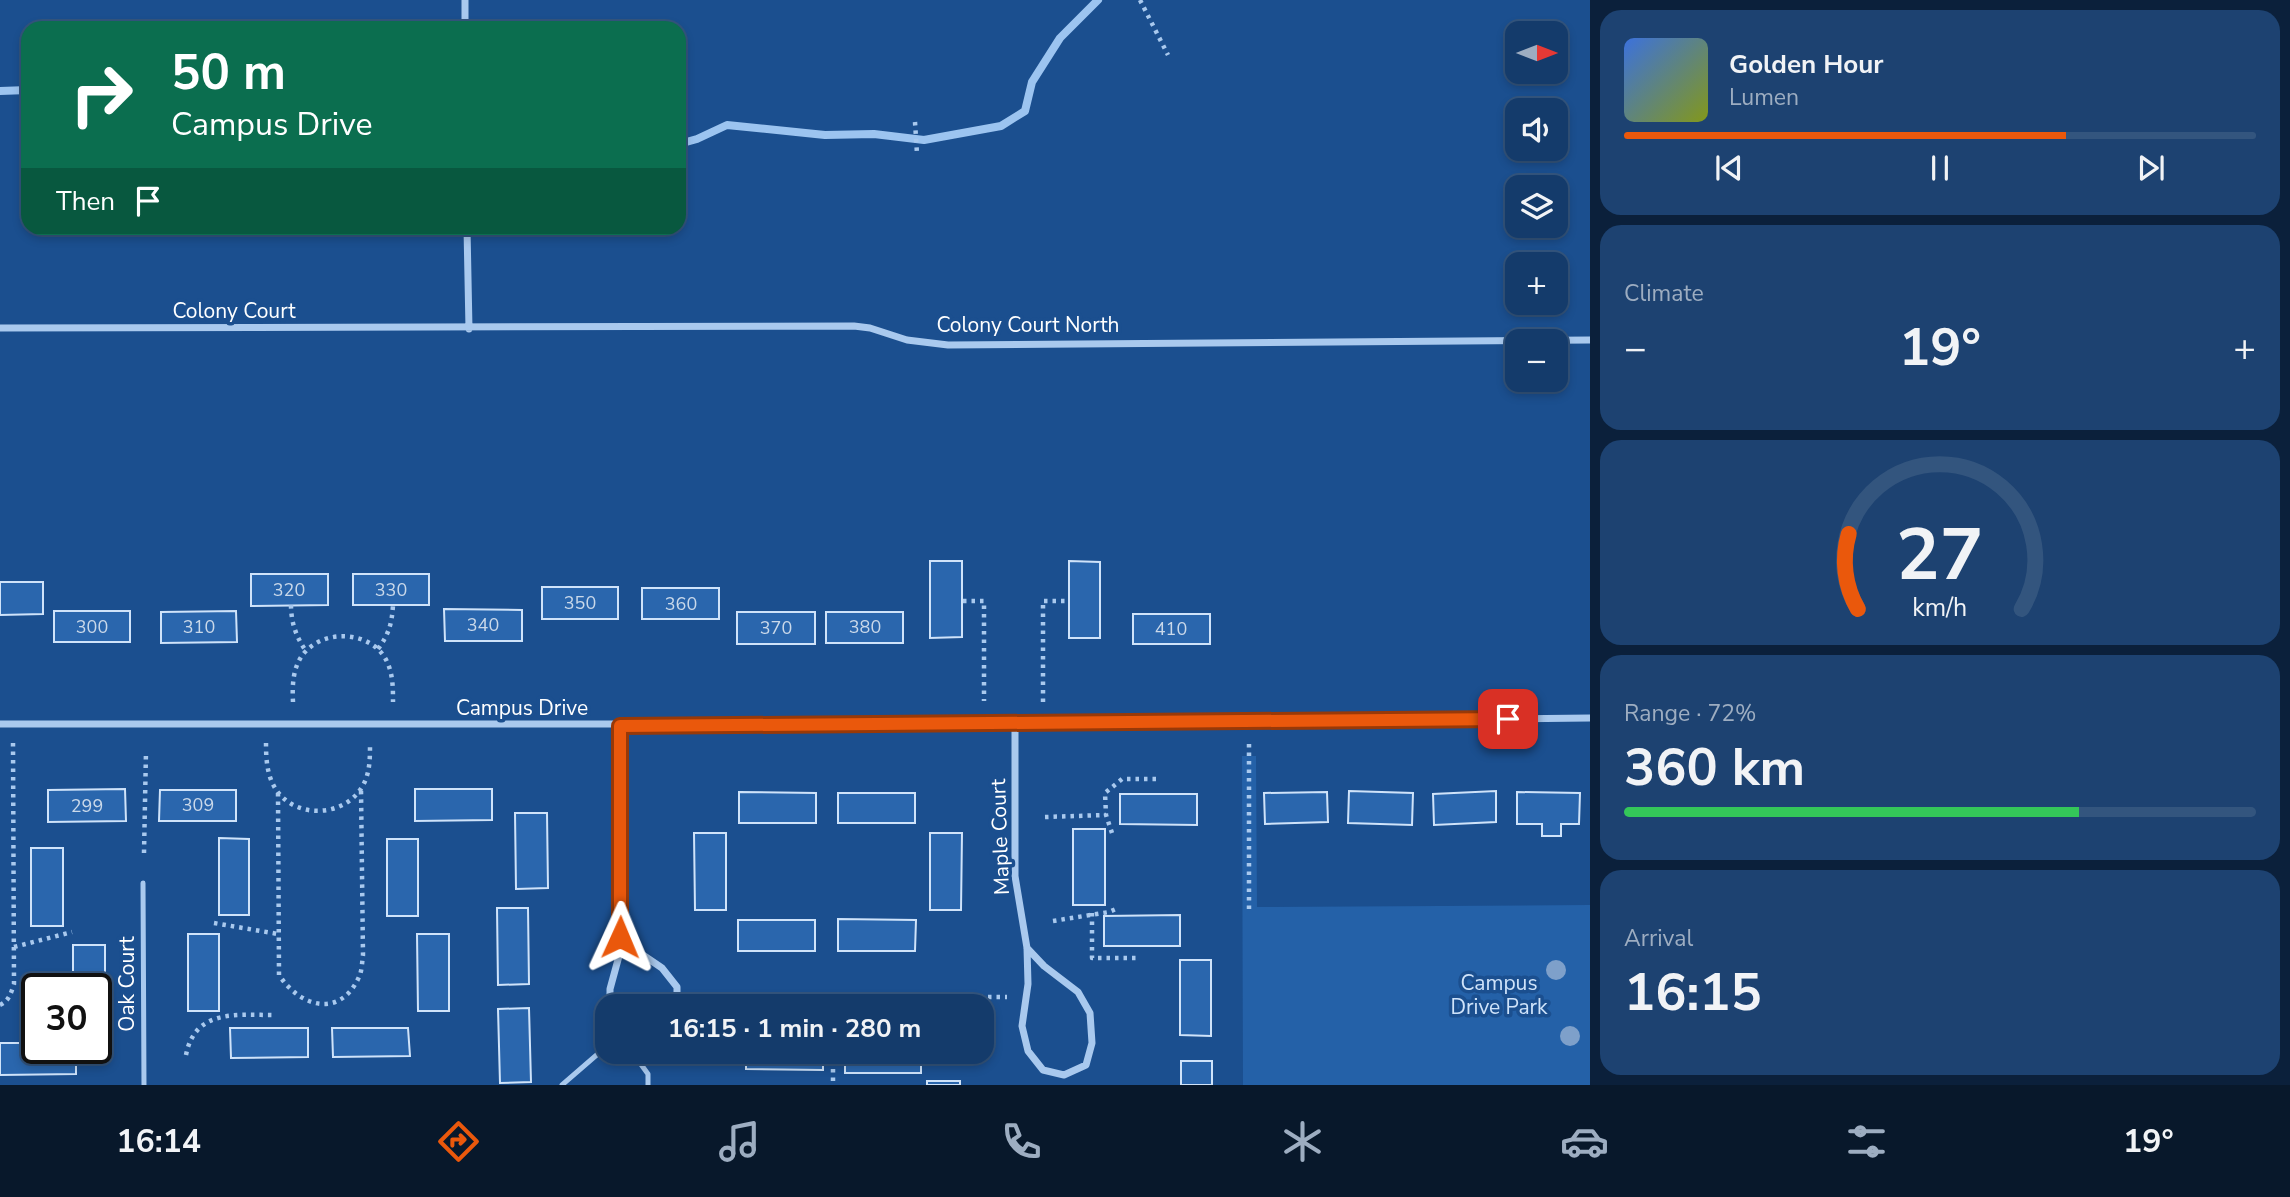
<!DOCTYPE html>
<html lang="en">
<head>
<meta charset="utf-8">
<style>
  body { margin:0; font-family:"Nunito Sans",sans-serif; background:#1d4271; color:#f1f3f6; height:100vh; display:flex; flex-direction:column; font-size:26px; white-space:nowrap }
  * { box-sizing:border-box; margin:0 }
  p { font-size:23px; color:#9dadc1 }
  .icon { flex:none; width:38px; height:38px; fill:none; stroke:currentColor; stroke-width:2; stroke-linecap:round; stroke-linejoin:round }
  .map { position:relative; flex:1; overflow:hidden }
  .sheet { display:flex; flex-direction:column; gap:10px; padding:10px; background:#0b203b; width:700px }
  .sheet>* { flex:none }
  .top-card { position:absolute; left:21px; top:21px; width:665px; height:214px; border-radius:21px; box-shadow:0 4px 10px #0003,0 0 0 2px #33557e; background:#0b6e4f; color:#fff; overflow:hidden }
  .needle { width:46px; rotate:90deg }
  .tools { position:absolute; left:1505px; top:21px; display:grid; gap:14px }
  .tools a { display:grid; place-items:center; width:63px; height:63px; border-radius:14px; background:#143b6b; box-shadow:0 4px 10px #0003,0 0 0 2px #33557e; font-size:35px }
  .speed { position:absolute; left:21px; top:973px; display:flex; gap:14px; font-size:35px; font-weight:700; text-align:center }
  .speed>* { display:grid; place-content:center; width:91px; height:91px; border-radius:50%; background:#143b6b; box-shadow:0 4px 10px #0003,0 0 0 2px #33557e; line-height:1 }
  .speed .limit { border:4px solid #111; border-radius:10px; background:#fff; color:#111 }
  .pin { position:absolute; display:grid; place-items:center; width:60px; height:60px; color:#fff; margin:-30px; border-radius:14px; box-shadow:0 4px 10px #0006 }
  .me { position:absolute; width:77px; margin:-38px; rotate:1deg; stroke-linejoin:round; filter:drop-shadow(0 0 5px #0008) }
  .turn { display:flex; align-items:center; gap:24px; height:147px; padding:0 35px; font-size:32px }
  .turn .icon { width:91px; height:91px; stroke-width:2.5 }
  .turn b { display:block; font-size:49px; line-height:60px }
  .then { display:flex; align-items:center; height:66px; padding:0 35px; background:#0003; gap:14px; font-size:26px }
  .big { font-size:52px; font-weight:700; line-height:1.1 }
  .sheet .card { flex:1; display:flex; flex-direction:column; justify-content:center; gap:10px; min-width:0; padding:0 24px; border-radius:21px; background:#1d4271 }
  .sheet .dial { align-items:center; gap:0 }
  .dial svg { height:182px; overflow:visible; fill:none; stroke:#33557e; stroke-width:7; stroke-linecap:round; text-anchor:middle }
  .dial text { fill:#f1f3f6; stroke:none }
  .song { display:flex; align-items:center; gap:21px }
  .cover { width:84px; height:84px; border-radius:10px; background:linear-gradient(135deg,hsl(220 70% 55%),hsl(70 70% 35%)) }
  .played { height:7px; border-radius:4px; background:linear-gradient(90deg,#ea580c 70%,#33557e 70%) }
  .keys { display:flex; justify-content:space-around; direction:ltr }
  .heat { display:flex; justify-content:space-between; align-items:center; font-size:38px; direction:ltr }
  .charge { height:10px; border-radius:5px; background:linear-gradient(90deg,#34c759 72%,#33557e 0) }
  .trip { position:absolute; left:595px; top:994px; width:399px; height:70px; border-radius:21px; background:#143b6b; box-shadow:0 4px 10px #0003,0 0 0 2px #33557e; font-weight:700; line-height:70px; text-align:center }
  .tab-bar { display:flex; height:112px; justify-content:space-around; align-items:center; background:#08182b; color:#9dadc1 }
  .tab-bar .icon { width:49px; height:49px }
  .tab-bar .on { color:#ea580c }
  .tab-bar b { font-size:32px; color:#f1f3f6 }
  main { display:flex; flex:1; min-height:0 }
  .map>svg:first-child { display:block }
  .green { fill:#2461a8 }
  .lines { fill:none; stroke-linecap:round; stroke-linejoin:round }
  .stream { stroke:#9cc4f0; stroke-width:8 }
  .building { fill:#2a66ad; stroke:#cfe3fa; stroke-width:2 }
  .path { stroke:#a9c9ee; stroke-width:4.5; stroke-dasharray:3.5 5; stroke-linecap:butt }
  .lane { stroke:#a9c9ee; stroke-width:5 }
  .street { stroke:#a9c9ee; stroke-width:7 }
  .tree { fill:#7ea0ca }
  .route-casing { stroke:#983908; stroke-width:18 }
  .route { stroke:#ea580c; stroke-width:12 }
  .labels { text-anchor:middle; stroke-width:7; stroke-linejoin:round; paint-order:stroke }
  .number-label { font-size:18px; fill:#cad9ea }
  .street-label { font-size:21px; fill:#fff; stroke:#1b4f8f }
  .park-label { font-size:21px; fill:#cfe3fa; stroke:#1b4f8f }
</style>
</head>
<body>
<main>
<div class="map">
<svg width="1590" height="1085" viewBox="0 0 1590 1085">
  <rect width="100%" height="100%" fill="#1b4f8f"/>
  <path class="green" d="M1242 756H1256L1257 907 1590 905V1085H1243Z"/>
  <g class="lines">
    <path class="stream" d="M0 91 28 90
      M679 144 697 139 727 125 825 135 874 134 924 140 1001 126 1025 111 1032 82 1060 38 1098 0"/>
  </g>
  <path class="building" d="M930 561H962V637L930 638Z
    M1069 561 1100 562V638H1069Z
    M251 574H328V605L251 606Z
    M353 574H429V605H353Z
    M0 582H43V614L0 615Z
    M542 587H618V619H542Z
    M642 588H719V619H642Z
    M444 609 522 610V641H445Z
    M54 611H130V642H54Z
    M236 611 237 642 161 643V612Z
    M737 612H815V644H737Z
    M826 612H903V643H826Z
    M1133 614H1210V644H1133Z
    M125 789 126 821 48 822V790Z
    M415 789H492V820L415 821Z
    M160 790H236V821H159Z
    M1349 791 1413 793 1412 825 1348 823Z
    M1496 791V822L1434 825 1433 794Z
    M739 792 816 793V823H739Z
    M1327 792 1328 822 1265 824 1264 793Z
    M1517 792 1580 793 1579 824H1561V836H1542V824H1517Z
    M838 793H915V823H838Z
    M1120 794H1197V825L1120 824Z
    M515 813H547L548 888 516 889Z
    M1073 829H1105V905H1073Z
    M694 833H726V910H695Z
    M930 833H962L961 910H930Z
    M219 838 249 839V915H219Z
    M387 839H418V916H387Z
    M31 848H63V926H31Z
    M497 908H528L529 984 498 985Z
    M1180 915V946H1104V916Z
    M838 919 916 920 915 951H838Z
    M738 920H815V951H738Z
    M188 934H219V1011H188Z
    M417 934H449V1011H418Z
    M73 945H105V1023H96V989H73Z
    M1180 960H1211V1036L1180 1035Z
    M529 1008 531 1082 500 1083 498 1009Z
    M230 1028H308V1057L231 1058Z
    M332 1028H408L410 1056 333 1057Z
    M0 1043H37V1048H76V1074L0 1075Z
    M746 1052H823V1070L746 1069Z
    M845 1052H921V1073H845Z
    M1181 1061H1212V1085H1181Z
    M927 1081H960V1085H927Z"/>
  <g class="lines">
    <path class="path" d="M1140 0 1168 55
      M915 122 917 154
      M963 601H984V701
      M291 605C291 622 296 637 306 651
      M378 649C389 634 392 623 393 605
      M293 702C292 684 293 664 306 651 329 627 376 633 388 664 393 676 393 689 393 702
      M1043 702V601H1069
      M266 743C266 760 267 777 277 791 297 819 344 817 362 787 370 774 370 759 370 744
      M1249 744V912
      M278 793 279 975C300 1007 340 1019 359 977 362 971 362 962 363 955L361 789
      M1045 817 1106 815
      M1112 833 1106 815 1105 793 1122 779H1156
      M144 853 146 751
      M1092 913V958H1139
      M1053 921 1109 912 1116 909
      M214 923 278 934
      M14 947 72 932
      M699 997H1007
      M0 1005C9 1001 11 993 14 984L13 741
      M833 1052V1085
      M186 1055C195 1009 236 1015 273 1015"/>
    <path class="lane" d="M143 883 144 1085
      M632 1052 648 1074V1085
      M562 1085 607 1046"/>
    <path class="street" d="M465 0V28
      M467 228 469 329
      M0 328 854 326 870 328 907 340 948 345 1590 340
      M0 724H1015L1590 718
      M1015 724V876L1027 948 1028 984 1022 1026 1028 1051 1043 1070 1064 1075 1086 1065 1092 1043 1090 1013 1078 992 1044 966 1027 948
      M621 919 637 951 662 968 677 987V1006
      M610 1006V989L619 956 621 919 620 726"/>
  </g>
  <g class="tree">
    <circle cx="1556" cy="970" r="10"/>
    <circle cx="1570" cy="1036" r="10"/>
  </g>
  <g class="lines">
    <defs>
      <path id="route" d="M620 937V726L1508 719"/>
    </defs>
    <use href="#route" class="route-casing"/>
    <use href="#route" class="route"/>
  </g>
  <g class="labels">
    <g class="number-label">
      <text x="289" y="596">320</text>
      <text x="391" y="596">330</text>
      <text x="580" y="609">350</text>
      <text x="681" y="610">360</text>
      <text x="483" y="631">340</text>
      <text x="92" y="633">300</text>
      <text x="199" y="633">310</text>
      <text x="865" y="633">380</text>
      <text x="776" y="634">370</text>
      <text x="1171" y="635">410</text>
      <text x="198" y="811">309</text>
      <text x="87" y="812">299</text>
    </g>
    <g class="street-label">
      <text x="234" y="318">Colony Court</text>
      <text x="1028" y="332">Colony Court North</text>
      <text x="522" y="715">Campus Drive</text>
      <text transform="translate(1000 837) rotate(-92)" y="7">Maple Court</text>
      <text transform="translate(127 984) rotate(-90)" y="7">Oak Court</text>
    </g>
    <g class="park-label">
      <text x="1499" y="990">Campus<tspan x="1499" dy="24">Drive Park</tspan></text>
    </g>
  </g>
</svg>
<div class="tools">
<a><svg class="needle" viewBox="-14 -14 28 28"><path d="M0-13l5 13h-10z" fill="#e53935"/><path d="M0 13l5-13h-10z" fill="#9dadc1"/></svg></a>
<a><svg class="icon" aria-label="sound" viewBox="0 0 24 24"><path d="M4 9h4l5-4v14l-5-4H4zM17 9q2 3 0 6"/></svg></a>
<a><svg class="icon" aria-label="layers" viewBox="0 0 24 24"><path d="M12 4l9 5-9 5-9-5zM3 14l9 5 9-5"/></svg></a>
<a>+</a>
<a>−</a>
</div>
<div class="speed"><div class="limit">30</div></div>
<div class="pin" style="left:1508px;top:719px;background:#d93025"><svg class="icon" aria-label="arrive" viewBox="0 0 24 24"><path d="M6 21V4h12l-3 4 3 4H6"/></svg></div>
<svg class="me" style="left:620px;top:937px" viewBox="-20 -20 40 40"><path d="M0-17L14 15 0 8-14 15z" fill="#ea580c" stroke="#fff" stroke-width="4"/></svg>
<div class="trip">16:15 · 1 min · 280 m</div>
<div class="top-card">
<div class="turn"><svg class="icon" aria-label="right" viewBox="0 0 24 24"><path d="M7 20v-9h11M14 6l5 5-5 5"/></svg><div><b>50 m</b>Campus Drive</div></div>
<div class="then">Then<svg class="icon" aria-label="arrive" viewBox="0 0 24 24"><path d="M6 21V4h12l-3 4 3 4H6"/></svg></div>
</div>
</div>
<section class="sheet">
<div class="card">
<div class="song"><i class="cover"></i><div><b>Golden Hour</b><p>Lumen</p></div></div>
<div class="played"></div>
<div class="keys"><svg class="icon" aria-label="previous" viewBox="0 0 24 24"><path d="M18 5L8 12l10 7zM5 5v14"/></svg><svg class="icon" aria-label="pause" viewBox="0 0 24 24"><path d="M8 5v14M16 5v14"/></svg><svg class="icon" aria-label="next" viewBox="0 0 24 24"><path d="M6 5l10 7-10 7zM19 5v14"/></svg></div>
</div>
<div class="card"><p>Climate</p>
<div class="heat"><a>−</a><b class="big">19°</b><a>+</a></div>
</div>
<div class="card dial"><svg viewBox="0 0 100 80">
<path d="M14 69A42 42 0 1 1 86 69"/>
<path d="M14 69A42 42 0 0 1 10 36" stroke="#ea580c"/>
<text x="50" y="56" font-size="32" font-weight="700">27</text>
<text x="50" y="72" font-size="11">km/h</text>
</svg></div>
<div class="card"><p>Range · 72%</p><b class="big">360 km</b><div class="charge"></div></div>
<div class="card"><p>Arrival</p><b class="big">16:15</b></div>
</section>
</main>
<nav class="tab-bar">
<b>16:14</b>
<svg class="icon on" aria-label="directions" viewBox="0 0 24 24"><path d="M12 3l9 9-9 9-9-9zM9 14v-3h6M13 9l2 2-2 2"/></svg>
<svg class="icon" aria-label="music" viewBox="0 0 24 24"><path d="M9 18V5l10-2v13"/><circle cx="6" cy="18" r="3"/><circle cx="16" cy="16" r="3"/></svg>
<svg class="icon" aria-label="phone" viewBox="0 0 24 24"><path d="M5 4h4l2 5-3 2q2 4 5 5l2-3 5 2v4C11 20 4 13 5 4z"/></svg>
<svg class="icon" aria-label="climate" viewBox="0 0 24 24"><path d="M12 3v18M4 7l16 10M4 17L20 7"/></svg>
<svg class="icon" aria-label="car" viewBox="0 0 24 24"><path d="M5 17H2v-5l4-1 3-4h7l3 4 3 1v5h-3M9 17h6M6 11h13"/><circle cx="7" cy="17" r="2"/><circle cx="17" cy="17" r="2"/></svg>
<svg class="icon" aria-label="filters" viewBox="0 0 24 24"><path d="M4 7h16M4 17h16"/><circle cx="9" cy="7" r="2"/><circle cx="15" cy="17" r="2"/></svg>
<b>19°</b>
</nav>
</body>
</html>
